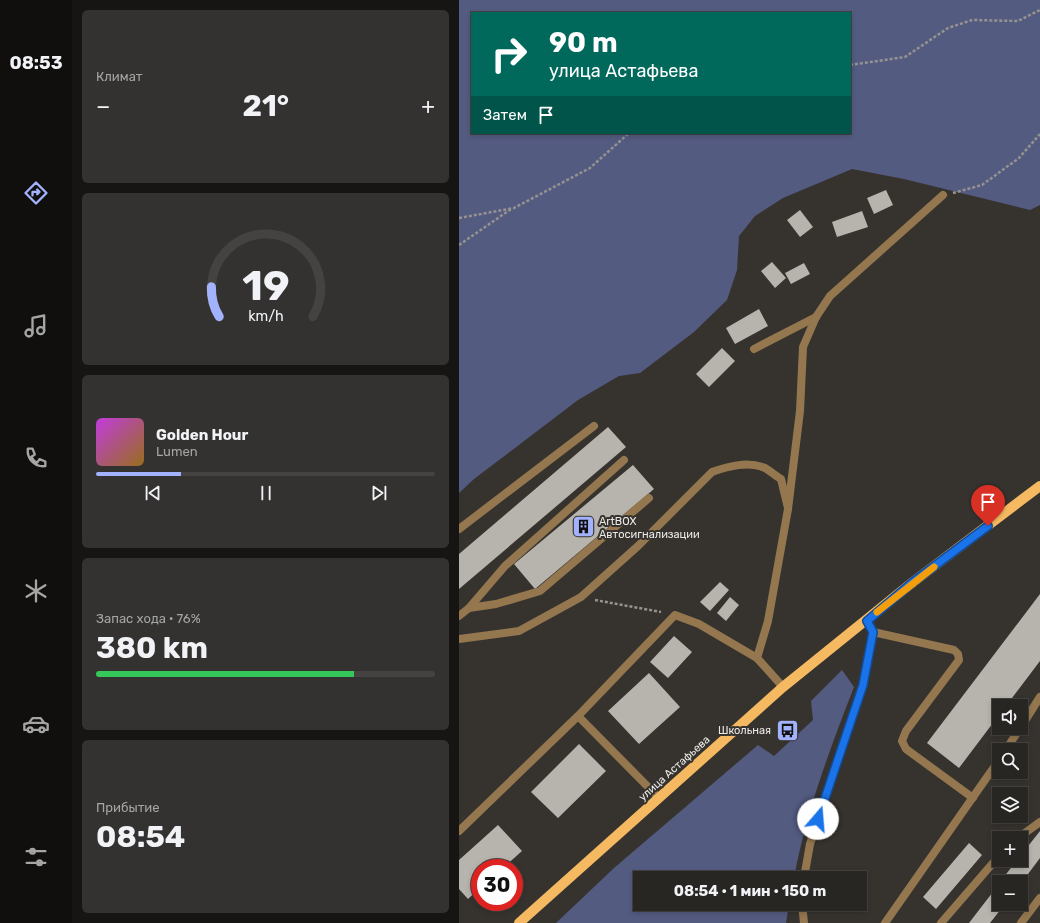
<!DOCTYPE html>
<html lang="ru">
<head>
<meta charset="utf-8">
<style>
  body { margin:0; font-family:Rubik,sans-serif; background:#343230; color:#f1f3f6; height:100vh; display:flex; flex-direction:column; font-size:15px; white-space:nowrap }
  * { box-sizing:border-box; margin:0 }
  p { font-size:13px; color:#a5a5a6 }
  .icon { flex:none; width:22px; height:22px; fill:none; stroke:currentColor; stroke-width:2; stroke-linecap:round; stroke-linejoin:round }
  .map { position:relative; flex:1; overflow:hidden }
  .details { display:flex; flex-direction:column; gap:10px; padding:10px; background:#161513; width:387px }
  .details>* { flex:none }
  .banner { position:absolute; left:12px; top:12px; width:380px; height:122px; border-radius:0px; box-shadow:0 2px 6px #0003,0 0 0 1px #444341; background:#00695c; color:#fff; overflow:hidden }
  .fabs { position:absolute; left:533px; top:699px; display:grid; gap:8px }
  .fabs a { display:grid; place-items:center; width:36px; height:36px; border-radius:0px; background:#282623; box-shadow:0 2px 6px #0003,0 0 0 1px #444341; font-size:20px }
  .speed { position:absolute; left:12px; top:859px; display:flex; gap:8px; font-size:20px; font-weight:700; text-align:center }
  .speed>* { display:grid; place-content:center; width:52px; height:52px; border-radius:50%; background:#282623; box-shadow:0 2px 6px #0003,0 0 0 1px #444341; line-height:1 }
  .speed .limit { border:6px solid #d22; background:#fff; color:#111 }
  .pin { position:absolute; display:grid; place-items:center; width:34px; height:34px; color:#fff; margin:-41px -17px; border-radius:50% 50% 50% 0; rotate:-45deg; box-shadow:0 0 4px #0007 }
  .pin .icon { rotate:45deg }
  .me { position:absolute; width:44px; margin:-22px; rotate:18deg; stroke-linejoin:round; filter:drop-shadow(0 0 3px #0008) }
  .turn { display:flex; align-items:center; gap:14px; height:84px; padding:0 12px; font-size:18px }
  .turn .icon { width:52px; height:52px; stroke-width:2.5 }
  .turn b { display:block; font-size:28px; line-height:34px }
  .then { display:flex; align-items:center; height:38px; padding:0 12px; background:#0003; gap:8px; font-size:15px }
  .big { font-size:30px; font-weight:700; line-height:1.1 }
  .details .card { flex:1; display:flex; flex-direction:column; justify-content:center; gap:6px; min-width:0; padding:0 14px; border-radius:6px; background:#343230 }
  .details .dial { align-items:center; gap:0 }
  .dial svg { height:104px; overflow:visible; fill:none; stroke:#444341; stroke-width:7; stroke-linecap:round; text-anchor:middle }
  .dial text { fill:#f1f3f6; stroke:none }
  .song { display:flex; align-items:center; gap:12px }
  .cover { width:48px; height:48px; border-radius:6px; background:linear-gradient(135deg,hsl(290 70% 55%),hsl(40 70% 35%)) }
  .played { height:4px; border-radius:2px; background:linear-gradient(90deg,#a3b2fd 25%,#444341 25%) }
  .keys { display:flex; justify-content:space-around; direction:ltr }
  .heat { display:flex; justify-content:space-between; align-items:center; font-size:22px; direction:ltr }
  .charge { height:6px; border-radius:3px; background:linear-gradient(90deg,#34c759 76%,#444341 0) }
  .trip { position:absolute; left:174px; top:871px; width:234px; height:40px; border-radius:0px; background:#282623; box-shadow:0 2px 6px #0003,0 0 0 1px #444341; font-weight:700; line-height:40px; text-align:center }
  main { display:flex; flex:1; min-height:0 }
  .dock { display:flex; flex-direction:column; width:72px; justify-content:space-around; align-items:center; background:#100f0e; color:#a5a5a6 }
  .dock .icon { width:28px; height:28px }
  .dock .active { color:#a3b2fd }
  .dock b { font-size:18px; color:#f1f3f6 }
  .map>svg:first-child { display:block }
  .green { fill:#545b81; fill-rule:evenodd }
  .building { fill:#b7b3ad }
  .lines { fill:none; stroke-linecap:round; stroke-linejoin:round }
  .path { stroke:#959390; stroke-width:2.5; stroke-dasharray:3 2; stroke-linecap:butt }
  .lane { stroke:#94774f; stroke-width:8 }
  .street { stroke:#94774f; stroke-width:8 }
  .primary { stroke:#f5ba61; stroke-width:10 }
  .route-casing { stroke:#114b97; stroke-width:10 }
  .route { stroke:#1a73e8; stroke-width:7 }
  .slow { stroke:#f59e0b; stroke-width:7 }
  .labels { text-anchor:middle; stroke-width:4; stroke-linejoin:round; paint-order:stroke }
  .poi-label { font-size:11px; fill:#ebe9e7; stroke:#36332f; text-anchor:start }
  .street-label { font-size:11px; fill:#ebe9e7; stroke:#36332f }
</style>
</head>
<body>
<main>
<nav class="dock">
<b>08:53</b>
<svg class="icon active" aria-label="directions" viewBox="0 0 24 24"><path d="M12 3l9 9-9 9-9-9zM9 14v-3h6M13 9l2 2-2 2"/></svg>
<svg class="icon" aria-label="music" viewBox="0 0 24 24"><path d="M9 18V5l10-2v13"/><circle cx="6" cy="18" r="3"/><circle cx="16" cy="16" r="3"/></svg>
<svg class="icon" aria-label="phone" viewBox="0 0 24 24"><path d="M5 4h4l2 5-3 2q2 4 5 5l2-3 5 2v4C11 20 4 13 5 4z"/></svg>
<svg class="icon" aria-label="climate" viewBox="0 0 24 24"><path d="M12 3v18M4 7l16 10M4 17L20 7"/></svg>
<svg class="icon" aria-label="car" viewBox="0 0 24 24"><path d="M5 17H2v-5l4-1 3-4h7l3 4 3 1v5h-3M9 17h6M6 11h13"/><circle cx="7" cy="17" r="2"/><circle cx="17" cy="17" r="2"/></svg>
<svg class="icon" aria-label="filters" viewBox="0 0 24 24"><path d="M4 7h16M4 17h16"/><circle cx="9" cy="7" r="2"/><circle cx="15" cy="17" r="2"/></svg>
</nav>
<section class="details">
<div class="card"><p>Климат</p>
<div class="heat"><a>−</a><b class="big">21°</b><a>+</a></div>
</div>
<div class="card dial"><svg viewBox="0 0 100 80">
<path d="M14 69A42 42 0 1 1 86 69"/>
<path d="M14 69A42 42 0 0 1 8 46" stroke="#a3b2fd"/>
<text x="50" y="56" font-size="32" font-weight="700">19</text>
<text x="50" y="72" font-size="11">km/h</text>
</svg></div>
<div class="card">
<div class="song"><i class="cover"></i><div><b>Golden Hour</b><p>Lumen</p></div></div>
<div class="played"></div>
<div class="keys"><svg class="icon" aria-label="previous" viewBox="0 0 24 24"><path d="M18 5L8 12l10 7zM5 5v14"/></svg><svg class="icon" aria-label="pause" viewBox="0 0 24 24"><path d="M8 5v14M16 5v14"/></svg><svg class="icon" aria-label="next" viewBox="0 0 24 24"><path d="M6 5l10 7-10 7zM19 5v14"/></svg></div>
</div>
<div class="card"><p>Запас хода · 76%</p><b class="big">380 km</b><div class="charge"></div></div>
<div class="card"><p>Прибытие</p><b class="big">08:54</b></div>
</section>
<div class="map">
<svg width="581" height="923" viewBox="0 0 581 923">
  <rect width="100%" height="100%" fill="#36332f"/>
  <path class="green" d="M0 0H581V205L571 210 445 179 393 169 324 198 296 216 280 236 278 270 268 300 235 332 181 373 160 376 119 400 15 479 0 493ZM13 13H391V133H13Z
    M383 670 395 687C371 749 347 812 335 878H181V904H330L327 923H97L155 868 299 745 315 756 354 720 352 701Z"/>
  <path class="building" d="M427 190 434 205 415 214 408 198Z
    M341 210 354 227 341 237 328 220Z
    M403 211 409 227 378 237 373 222Z
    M313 262 327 278 316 288 302 271Z
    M345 263 351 274 332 284 326 273Z
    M300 309 309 326 276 344 267 328Z
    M263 348 276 361 250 387 237 374Z
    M149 427 167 447 0 589V554Z
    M174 465 195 489 76 589 55 564Z
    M261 582 270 590 251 611 241 602Z
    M581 594V661L547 706H540V715L500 768 468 743Z
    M271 597 280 605 267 621 258 613Z
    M215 636 233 652 209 678 191 662Z
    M190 673 221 707 180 744 149 711Z
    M120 744 147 771 99 818 72 792Z
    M39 825 63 851 44 868H21V888L9 899 0 889V860Z
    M581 831V858L563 882H541L558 860H562V855Z
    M510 843 523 855 477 909 464 897Z
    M540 884V904H546L531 923H510Z"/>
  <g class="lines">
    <path class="path" d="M391 65 446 57 489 28 513 20 559 21 581 10
      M494 193 523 185 560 158 581 134
      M0 218 55 208 131 168 170 133
      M0 245 52 209
      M136 600 202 612"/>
    <path class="lane" d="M295 349 357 317
      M0 529 135 426
      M10 608 37 604 81 591 190 498
      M0 616 10 608 46 566 165 460
      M414 632 495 650 499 654 500 660 447 731 443 741 447 749 514 798
      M0 639 60 631 122 597 179 546 253 472C270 466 289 461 306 468 311 471 317 476 322 479L329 508
      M119 716 200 798
      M562 727 581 697
      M547 750 561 728
      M0 831 119 716 216 615 240 624 298 658
      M559 838 581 822
      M426 923 540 760
      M482 923 540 856
      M562 923 581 898"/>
    <path class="street" d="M324 687 298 658 309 621 329 509 341 411 344 347 357 317 371 296 484 195
      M345 878 351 844 404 685 414 632 408 621
      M343 904 345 923"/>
    <path class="primary" d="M60 923 324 687 454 582 581 486"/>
  </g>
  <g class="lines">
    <defs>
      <path id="route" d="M359 819 404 685 414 632 408 621 454 582 529 526"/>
    </defs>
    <use href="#route" class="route-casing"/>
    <use href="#route" class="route"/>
    <path class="slow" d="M418 612 475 567"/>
  </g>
  <defs>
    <symbol id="building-square" viewBox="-11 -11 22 22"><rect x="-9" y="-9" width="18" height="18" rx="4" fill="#a3b2fd" stroke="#36332f"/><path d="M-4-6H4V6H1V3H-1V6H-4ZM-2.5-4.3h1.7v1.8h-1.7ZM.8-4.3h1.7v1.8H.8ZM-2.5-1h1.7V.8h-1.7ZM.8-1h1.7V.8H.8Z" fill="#111"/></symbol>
    <symbol id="bus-square" viewBox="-11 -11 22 22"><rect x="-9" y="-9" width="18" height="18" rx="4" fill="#a3b2fd" stroke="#36332f"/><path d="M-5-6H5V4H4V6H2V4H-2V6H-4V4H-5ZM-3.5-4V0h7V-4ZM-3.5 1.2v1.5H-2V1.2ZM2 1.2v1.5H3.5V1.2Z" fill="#111"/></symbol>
  </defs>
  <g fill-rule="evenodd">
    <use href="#building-square" x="112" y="514" width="25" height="25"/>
    <use href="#bus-square" x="316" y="718" width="25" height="25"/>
  </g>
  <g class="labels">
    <g class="poi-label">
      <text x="140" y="525">ArtBOX<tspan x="140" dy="13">Автосигнализации</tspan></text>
      <text x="312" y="734" text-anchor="end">Школьная</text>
    </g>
    <g class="street-label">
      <text transform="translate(215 768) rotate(-42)" y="4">улица Астафьева</text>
    </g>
  </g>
</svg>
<div class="fabs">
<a><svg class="icon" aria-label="sound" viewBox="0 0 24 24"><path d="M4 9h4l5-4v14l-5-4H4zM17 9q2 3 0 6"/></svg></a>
<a><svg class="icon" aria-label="search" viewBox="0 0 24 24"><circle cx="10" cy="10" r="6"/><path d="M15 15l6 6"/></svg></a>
<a><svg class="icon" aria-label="layers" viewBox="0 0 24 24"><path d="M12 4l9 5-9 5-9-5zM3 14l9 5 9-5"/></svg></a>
<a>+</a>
<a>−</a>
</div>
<div class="speed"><div class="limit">30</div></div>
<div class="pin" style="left:529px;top:526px;background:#d93025"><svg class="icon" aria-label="arrive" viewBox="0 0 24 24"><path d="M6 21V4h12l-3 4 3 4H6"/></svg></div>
<svg class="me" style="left:359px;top:819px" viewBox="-20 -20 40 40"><circle r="19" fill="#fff"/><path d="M0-13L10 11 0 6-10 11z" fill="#1a73e8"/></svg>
<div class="trip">08:54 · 1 мин · 150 m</div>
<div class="banner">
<div class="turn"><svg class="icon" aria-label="right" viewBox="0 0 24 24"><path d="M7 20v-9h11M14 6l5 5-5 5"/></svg><div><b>90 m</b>улица Астафьева</div></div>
<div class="then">Затем<svg class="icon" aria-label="arrive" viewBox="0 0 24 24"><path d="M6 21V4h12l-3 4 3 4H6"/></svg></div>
</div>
</div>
</main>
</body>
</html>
